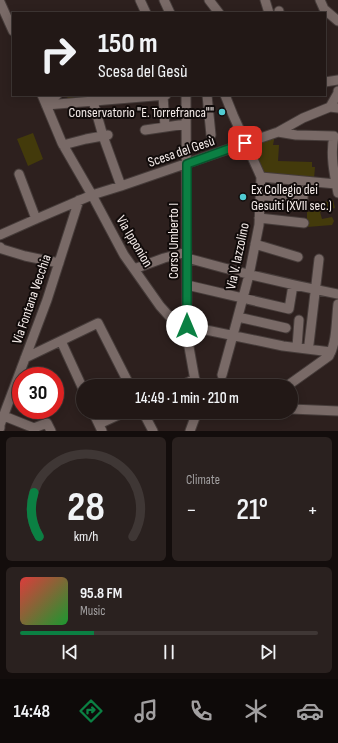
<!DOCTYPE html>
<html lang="en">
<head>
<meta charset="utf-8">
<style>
  body { margin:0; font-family:"Sofia Sans Condensed",sans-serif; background:#2a211f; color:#f1f3f6; height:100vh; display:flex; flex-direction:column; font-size:15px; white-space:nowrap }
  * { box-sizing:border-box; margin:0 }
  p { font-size:13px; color:#a2a0a1 }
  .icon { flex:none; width:22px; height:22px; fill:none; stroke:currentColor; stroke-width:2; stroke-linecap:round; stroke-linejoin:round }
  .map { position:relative; height:431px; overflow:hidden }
  .details { display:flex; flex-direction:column; gap:6px; padding:6px; background:#130d0c; flex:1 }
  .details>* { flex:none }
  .hud { position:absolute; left:12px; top:12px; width:314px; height:84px; border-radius:0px; box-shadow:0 2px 10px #0003,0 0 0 1px #3f3735; background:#221816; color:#f1f3f6; overflow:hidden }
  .speed { position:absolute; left:12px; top:367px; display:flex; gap:8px; font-size:20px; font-weight:700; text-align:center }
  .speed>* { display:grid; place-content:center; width:52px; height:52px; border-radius:50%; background:#221816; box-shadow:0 2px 10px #0003,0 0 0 1px #3f3735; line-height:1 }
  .speed .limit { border:6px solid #d22; background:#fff; color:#111 }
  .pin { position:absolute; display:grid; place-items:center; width:34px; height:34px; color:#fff; margin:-17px; border-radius:8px; box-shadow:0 2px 6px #0006 }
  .me { position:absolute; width:44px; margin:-22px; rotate:0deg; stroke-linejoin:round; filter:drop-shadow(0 0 3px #0008) }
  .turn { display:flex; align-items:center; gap:14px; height:84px; padding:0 20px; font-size:18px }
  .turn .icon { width:52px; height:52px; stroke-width:2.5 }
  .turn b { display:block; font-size:28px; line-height:34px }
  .big { font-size:30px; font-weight:600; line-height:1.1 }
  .details .tile { flex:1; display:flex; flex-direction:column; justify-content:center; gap:6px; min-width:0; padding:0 14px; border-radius:6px; background:#2a211f }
  .details .dial { align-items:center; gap:0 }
  .dial svg { height:104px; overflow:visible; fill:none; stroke:#3f3735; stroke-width:7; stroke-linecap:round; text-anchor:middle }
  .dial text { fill:#f1f3f6; stroke:none }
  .song { display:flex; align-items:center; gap:12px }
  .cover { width:48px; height:48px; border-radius:6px; background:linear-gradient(135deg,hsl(0 70% 55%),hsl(130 70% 35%)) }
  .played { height:4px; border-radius:2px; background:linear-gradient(90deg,#0b8043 25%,#3f3735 25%) }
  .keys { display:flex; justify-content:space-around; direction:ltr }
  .heat { display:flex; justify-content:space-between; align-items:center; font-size:22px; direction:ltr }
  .details .tiles { flex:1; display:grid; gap:6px; grid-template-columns:1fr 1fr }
  .tile:last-child { grid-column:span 2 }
  .trip { position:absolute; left:76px; top:379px; width:222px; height:40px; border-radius:20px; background:#221816; box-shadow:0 2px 10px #0003,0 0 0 1px #3f3735; font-weight:600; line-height:40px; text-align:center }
  .dock { display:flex; height:64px; justify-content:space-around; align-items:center; background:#0e0a09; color:#a2a0a1 }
  .dock .icon { width:28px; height:28px }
  .dock .current { color:#0b8043 }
  .dock b { font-size:18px; color:#f1f3f6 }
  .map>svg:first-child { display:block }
  .green { fill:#433a0b }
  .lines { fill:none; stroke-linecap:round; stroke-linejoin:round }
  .minor-casing { stroke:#463c3a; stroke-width:11 }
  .minor { stroke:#796a67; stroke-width:9 }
  .route-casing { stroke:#07532c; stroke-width:10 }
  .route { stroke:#0b8043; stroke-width:7 }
  .poi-dot { fill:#51ccd3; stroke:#110b0a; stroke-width:1.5 }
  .labels { text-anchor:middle; stroke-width:4; stroke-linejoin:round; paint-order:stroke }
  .poi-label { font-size:14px; fill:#f4ebe9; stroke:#110b0a; text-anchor:end }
  .street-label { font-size:14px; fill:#f4ebe9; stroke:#110b0a }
</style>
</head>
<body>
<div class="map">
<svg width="338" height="431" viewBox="0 0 338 431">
  <rect width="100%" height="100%" fill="#2d201e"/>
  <path class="green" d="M69 95H127L68 99 67 96Z
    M33 133 43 159 28 166 17 139Z
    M275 135 273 145H279L278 161 312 162V167H315L314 179 262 174 249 145Z
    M333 200 335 208 320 212 322 219 332 217 334 221 332 225 307 227V212L315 211V205L316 204Z"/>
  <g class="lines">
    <defs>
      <path id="minor" d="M140 0 146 13
        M164 0 170 13
        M209 0 219 13
        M265 0 269 13
        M320 0 324 9 338 21
        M0 2 13 31
        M279 11V13
        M325 82 338 80
        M42 95 62 143 92 195 124 255 160 306 187 336
        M163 95 165 127
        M186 95 187 336 196 386
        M207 95 211 135
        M44 100 57 95
        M93 101 103 136 121 186
        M46 105 166 95
        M330 107 338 93V91
        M145 130 186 124
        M278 132 296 135 334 136C330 154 334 174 338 193
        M63 145 86 139 108 135
        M19 174 36 219
        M261 177 336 184
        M260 195 303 200V188
        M259 218 304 223
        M0 235 36 219 92 195 121 186 278 132 303 118 330 107 338 108
        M255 244 298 257
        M0 247 2 249 25 256 59 263
        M187 258C237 272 287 284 338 294
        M134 269 164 258 187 252
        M187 285 289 309 293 285
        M238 317 286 328
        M187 326 283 346 331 352
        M61 341 83 389
        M309 344 319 259
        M297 347 299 320
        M25 358 98 323 130 386
        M222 375 233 335 249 275 259 225 261 177 233 115 225 95
        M180 386 195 379
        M287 386 329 356C337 342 336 320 338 304
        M291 409 338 411
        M93 412 102 431
        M143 412 153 431
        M4 416 34 428 47 423 51 431
        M99 424 125 412
        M0 428V425L47 300 79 200
        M190 431 197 412"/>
    </defs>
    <use href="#minor" class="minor-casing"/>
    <use href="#minor" class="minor"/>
  </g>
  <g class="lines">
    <defs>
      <path id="route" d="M187 326V164L245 143"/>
    </defs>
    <use href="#route" class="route-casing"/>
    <use href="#route" class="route"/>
  </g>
  <g class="poi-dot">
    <circle cx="222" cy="112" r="4"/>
    <circle cx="243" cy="197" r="4"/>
  </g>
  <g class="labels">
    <g class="poi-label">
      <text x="214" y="117">Conservatorio "E. Torrefranca""</text>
      <text x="251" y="194" text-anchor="start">Ex Collegio dei<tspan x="251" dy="16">Gesuiti (XVII sec.)</tspan></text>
    </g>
    <g class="street-label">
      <text transform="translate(181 151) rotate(-19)" y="5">Scesa del Gesù</text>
      <text transform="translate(135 241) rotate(59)" y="5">Via Ipponion</text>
      <text transform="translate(173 241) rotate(-90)" y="5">Corso Umberto I</text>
      <text transform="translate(237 256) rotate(-78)" y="5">Via V. Iazzolino</text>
      <text transform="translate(31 299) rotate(-71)" y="5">Via Fontana Vecchia</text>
    </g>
  </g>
</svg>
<div class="speed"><div class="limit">30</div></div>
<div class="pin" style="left:245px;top:143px;background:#d93025"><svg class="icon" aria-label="arrive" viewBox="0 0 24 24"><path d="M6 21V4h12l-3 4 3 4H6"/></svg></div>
<svg class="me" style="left:187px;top:326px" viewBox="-20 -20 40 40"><circle r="19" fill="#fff"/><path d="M0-13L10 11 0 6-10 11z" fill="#0b8043"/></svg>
<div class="trip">14:49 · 1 min · 210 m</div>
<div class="hud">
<div class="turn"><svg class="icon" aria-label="right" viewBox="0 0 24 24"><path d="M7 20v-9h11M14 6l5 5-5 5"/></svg><div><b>150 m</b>Scesa del Gesù</div></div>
</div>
</div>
<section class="details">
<div class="tiles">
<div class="tile dial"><svg viewBox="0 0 100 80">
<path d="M14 69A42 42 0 1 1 86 69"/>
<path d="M14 69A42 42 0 0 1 10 35" stroke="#0b8043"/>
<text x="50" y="56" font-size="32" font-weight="700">28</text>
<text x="50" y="72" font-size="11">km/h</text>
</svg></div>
<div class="tile"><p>Climate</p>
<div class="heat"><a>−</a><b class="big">21°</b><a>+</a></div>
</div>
<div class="tile">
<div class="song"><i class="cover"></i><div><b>95.8 FM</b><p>Music</p></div></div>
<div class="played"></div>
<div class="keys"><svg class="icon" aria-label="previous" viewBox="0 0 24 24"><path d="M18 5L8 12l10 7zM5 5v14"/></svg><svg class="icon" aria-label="pause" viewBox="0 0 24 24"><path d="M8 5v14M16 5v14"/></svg><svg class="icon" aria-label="next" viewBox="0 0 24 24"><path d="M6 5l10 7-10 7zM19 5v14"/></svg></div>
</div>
</div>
</section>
<nav class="dock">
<b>14:48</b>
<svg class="icon current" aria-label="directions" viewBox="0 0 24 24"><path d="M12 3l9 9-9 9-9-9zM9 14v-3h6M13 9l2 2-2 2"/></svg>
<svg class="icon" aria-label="music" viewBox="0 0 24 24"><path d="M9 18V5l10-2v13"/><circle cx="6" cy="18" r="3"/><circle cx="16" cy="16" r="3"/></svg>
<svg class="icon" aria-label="phone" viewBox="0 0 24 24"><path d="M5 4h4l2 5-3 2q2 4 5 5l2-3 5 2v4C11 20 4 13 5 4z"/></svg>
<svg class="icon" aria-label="climate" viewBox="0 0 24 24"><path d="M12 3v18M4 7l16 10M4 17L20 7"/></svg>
<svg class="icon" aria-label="car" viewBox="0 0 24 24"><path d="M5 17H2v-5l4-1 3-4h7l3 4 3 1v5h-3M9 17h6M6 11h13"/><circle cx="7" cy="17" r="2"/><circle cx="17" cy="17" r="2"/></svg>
</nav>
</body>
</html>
